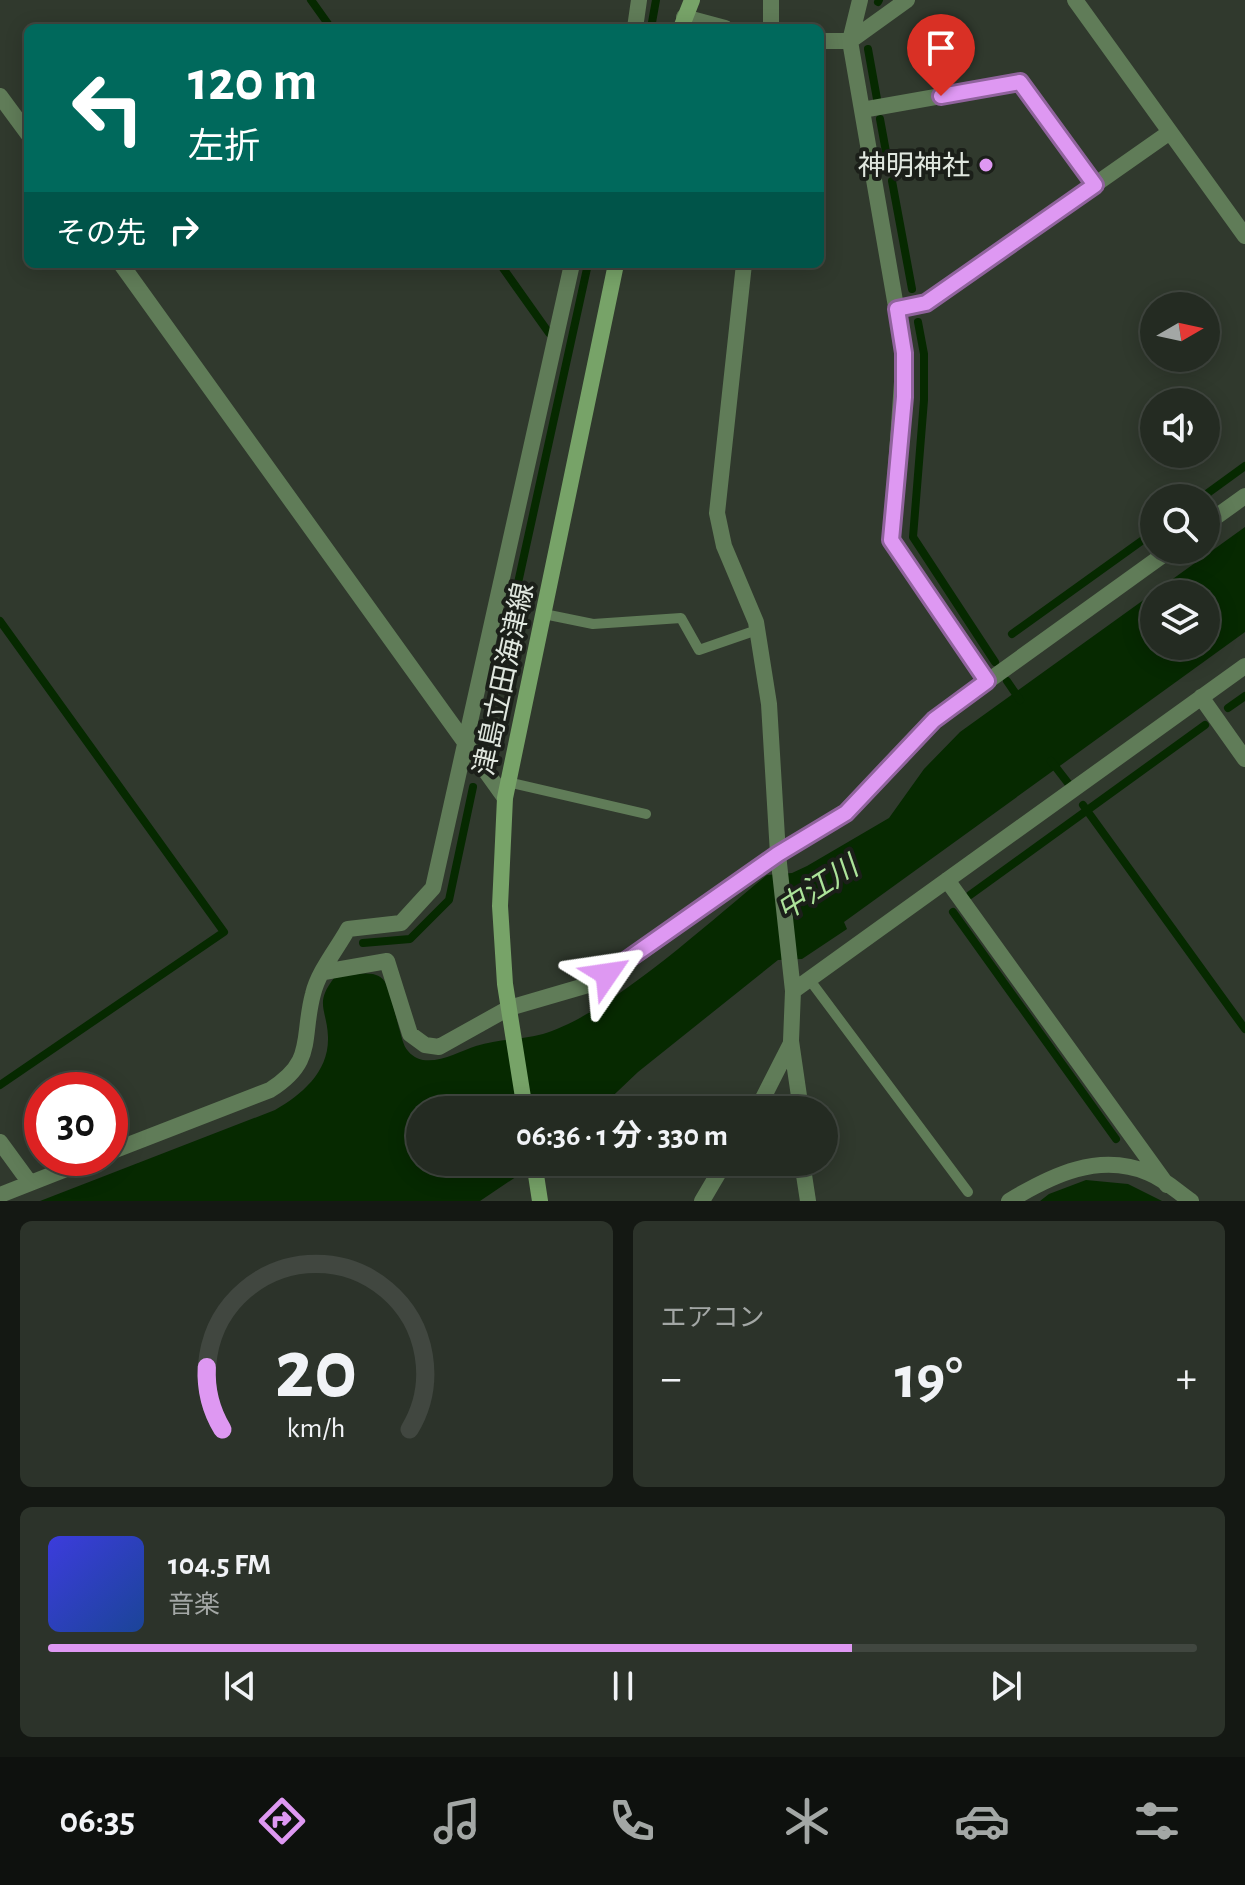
<!DOCTYPE html>
<html lang="ja">
<head>
<meta charset="utf-8">
<style>
  body { margin:0; font-family:"Alegreya Sans","Noto Sans JP",sans-serif; background:#2c332a; color:#f1f3f6; height:100vh; display:flex; flex-direction:column; font-size:30px; white-space:nowrap }
  * { box-sizing:border-box; margin:0 }
  p { font-size:26px; color:#a3a7a5 }
  .icon { flex:none; width:44px; height:44px; fill:none; stroke:currentColor; stroke-width:2; stroke-linecap:round; stroke-linejoin:round }
  .map { position:relative; height:1201px; overflow:hidden }
  .sheet { display:flex; flex-direction:column; gap:20px; padding:20px; background:#141813; flex:1 }
  .sheet>* { flex:none }
  .hud { position:absolute; left:24px; top:24px; width:800px; height:244px; border-radius:12px; box-shadow:0 4px 20px #0003,0 0 0 2px #414740; background:#00695c; color:#fff; overflow:hidden }
  .needle { width:52px; rotate:81deg }
  .controls { position:absolute; left:1140px; top:292px; display:grid; gap:16px }
  .controls a { display:grid; place-items:center; width:80px; height:80px; border-radius:50%; background:#242b22; box-shadow:0 4px 20px #0003,0 0 0 2px #414740; font-size:40px }
  .speed { position:absolute; left:24px; top:1072px; display:flex; gap:16px; font-size:40px; font-weight:700; text-align:center }
  .speed>* { display:grid; place-content:center; width:104px; height:104px; border-radius:50%; background:#242b22; box-shadow:0 4px 20px #0003,0 0 0 2px #414740; line-height:1 }
  .speed .limit { border:12px solid #d22; background:#fff; color:#111 }
  .pin { position:absolute; display:grid; place-items:center; width:68px; height:68px; color:#fff; margin:-82px -34px; border-radius:50% 50% 50% 0; rotate:-45deg; box-shadow:0 0 8px #0007 }
  .pin .icon { rotate:45deg }
  .me { position:absolute; width:88px; margin:-44px; rotate:58deg; stroke-linejoin:round; filter:drop-shadow(0 0 6px #0008) }
  .turn { display:flex; align-items:center; gap:28px; height:168px; padding:0 32px; font-size:36px }
  .turn .icon { width:104px; height:104px; stroke-width:2.5 }
  .turn b { display:block; font-size:56px; line-height:68px }
  .then { display:flex; align-items:center; height:76px; padding:0 32px; background:#0003; gap:16px; font-size:30px }
  .big { font-size:60px; font-weight:700; line-height:1.1 }
  .sheet .tile { flex:1; display:flex; flex-direction:column; justify-content:center; gap:12px; min-width:0; padding:0 28px; border-radius:12px; background:#2c332a }
  .sheet .dial { align-items:center; gap:0 }
  .dial svg { height:208px; overflow:visible; fill:none; stroke:#414740; stroke-width:7; stroke-linecap:round; text-anchor:middle }
  .dial text { fill:#f1f3f6; stroke:none }
  .song { display:flex; align-items:center; gap:24px }
  .cover { width:96px; height:96px; border-radius:12px; background:linear-gradient(135deg,hsl(240 70% 55%),hsl(220 70% 35%)) }
  .played { height:8px; border-radius:4px; background:linear-gradient(90deg,#de98f2 70%,#414740 70%) }
  .keys { display:flex; justify-content:space-around; direction:ltr }
  .heat { display:flex; justify-content:space-between; align-items:center; font-size:44px; direction:ltr }
  .sheet .tiles { flex:1; display:grid; gap:20px; grid-template-columns:1fr 1fr }
  .tile:last-child { grid-column:span 2 }
  .trip { position:absolute; left:406px; top:1096px; width:432px; height:80px; border-radius:40px; background:#242b22; box-shadow:0 4px 20px #0003,0 0 0 2px #414740; font-weight:700; line-height:80px; text-align:center }
  .dock { display:flex; height:128px; justify-content:space-around; align-items:center; background:#0e110e; color:#a3a7a5 }
  .dock .icon { width:56px; height:56px }
  .dock .current { color:#de98f2 }
  .dock b { font-size:36px; color:#f1f3f6 }
  .map>svg:first-child { display:block }
  .water { fill:#062900; fill-rule:evenodd }
  .lines { fill:none; stroke-linecap:round; stroke-linejoin:round }
  .stream { stroke:#062900; stroke-width:8 }
  .lane { stroke:#607c58; stroke-width:10 }
  .street { stroke:#607c58; stroke-width:16 }
  .secondary { stroke:#77a368; stroke-width:16 }
  .route-casing { stroke:#90639d; stroke-width:20 }
  .route { stroke:#de98f2; stroke-width:14 }
  .poi-dot { fill:#de98f2; stroke:#1b1f19; stroke-width:3 }
  .labels { text-anchor:middle; stroke-width:8; stroke-linejoin:round; paint-order:stroke }
  .poi-label { font-size:28px; fill:#e0e7df; stroke:#1b1f19; text-anchor:end }
  .street-label { font-size:28px; fill:#e0e7df; stroke:#1b1f19 }
  .water-label { font-size:30px; font-style:italic; fill:#ace39a; stroke:#1b1f19 }
</style>
</head>
<body>
<div class="map">
<svg width="1245" height="1201" viewBox="0 0 1245 1201">
  <rect width="100%" height="100%" fill="#30392d"/>
  <path class="water" d="M1245 527V632L844 922 847 929 802 959 778 960 638 1072 598 1110H420V1162H538L480 1201H40L275 1110C302 1094 329 1072 328 1037 327 1009 314 1004 334 978 392 966 385 977 399 1028 401 1034 403 1046 408 1051 425 1072 457 1052 476 1046 498 1039 521 1040 543 1034 610 1014 710 921 767 875L792 873 807 866 889 818 924 769 960 732ZM1154 594H1206V646H1154Z
    M1086 1180 1128 1184 1162 1201H1040L1049 1194Z"/>
  <g class="lines">
    <path class="stream" d="M311 0 331 28
      M878 2 879 0
      M651 28 656 0
      M868 49 877 99
      M880 119 889 168
      M892 181 912 289
      M500 264 549 333
      M918 322 924 354V400L913 537 995 662
      M1201 498 1245 466
      M0 621 224 932 0 1085
      M1012 634 1154 532
      M1007 681 1020 700
      M1228 708 1245 696
      M482 747 588 264
      M1051 761 1068 783
      M1083 805 1245 1029
      M970 895 1205 725
      M953 912 1116 1139
      M363 943 410 939 449 900 473 787"/>
    <path class="lane" d="M544 614 593 624 681 618 699 650 757 630
      M508 782 646 814
      M809 979 968 1192"/>
    <path class="street" d="M860 0 850 41 904 353 891 540 987 681
      M1075 0 1245 236
      M684 17 725 28
      M635 28 639 0
      M771 28V0
      M820 41H850L907 0
      M0 96 28 134
      M862 110 1020 82 1095 185
      M121 264 505 798
      M744 264 717 513 724 546 756 622 769 704 778 854 793 991 791 1041 801 1110
      M897 309 926 303 1170 132
      M1206 524 1245 496
      M1201 697 1245 759
      M947 880 1167 1185
      M324 972 387 961 410 1034 425 1045 439 1047 509 1008 588 985 626 963 778 854 846 813 934 720 1170 550
      M793 991 1245 666
      M757 1110 791 1043
      M0 1142 30 1183
      M110 1152 270 1090C316 1061 301 1039 313 994 318 972 337 949 348 929L401 923 433 888 572 264
      M802 1162 808 1201
      M0 1195 94 1158
      M702 1201 725 1162
      M1009 1201C1052 1175 1099 1152 1149 1173 1164 1179 1178 1192 1191 1201"/>
    <path class="secondary" d="M681 28 692 0
      M525 1110 505 984 500 906 505 798 616 264
      M534 1162 540 1201"/>
  </g>
  <g class="lines">
    <defs>
      <path id="route" d="M607 974 778 854 846 813 934 720 987 681 891 540 904 397V353L897 309 926 303 1095 185 1020 82 941 96"/>
    </defs>
    <use href="#route" class="route-casing"/>
    <use href="#route" class="route"/>
  </g>
  <circle class="poi-dot" cx="986" cy="165" r="8"/>
  <g class="labels">
    <g class="poi-label">
      <text x="970" y="175">神明神社</text>
    </g>
    <g class="street-label">
      <text transform="translate(503 679) rotate(-78)" y="10">津島立田海津線</text>
    </g>
    <g class="water-label">
      <text transform="translate(817 888) rotate(-33)" y="10">中江川</text>
    </g>
  </g>
</svg>
<div class="controls">
<a><svg class="needle" viewBox="-14 -14 28 28"><path d="M0-13l5 13h-10z" fill="#e53935"/><path d="M0 13l5-13h-10z" fill="#a3a7a5"/></svg></a>
<a><svg class="icon" aria-label="sound" viewBox="0 0 24 24"><path d="M4 9h4l5-4v14l-5-4H4zM17 9q2 3 0 6"/></svg></a>
<a><svg class="icon" aria-label="search" viewBox="0 0 24 24"><circle cx="10" cy="10" r="6"/><path d="M15 15l6 6"/></svg></a>
<a><svg class="icon" aria-label="layers" viewBox="0 0 24 24"><path d="M12 4l9 5-9 5-9-5zM3 14l9 5 9-5"/></svg></a>
</div>
<div class="speed"><div class="limit">30</div></div>
<div class="pin" style="left:941px;top:96px;background:#d93025"><svg class="icon" aria-label="arrive" viewBox="0 0 24 24"><path d="M6 21V4h12l-3 4 3 4H6"/></svg></div>
<svg class="me" style="left:607px;top:974px" viewBox="-20 -20 40 40"><path d="M0-17L14 15 0 8-14 15z" fill="#de98f2" stroke="#fff" stroke-width="4"/></svg>
<div class="trip">06:36 · 1 分 · 330 m</div>
<div class="hud">
<div class="turn"><svg class="icon" aria-label="left" viewBox="0 0 24 24"><path d="M17 20v-9H6M10 6l-5 5 5 5"/></svg><div><b>120 m</b>左折</div></div>
<div class="then">その先<svg class="icon" aria-label="right" viewBox="0 0 24 24"><path d="M7 20v-9h11M14 6l5 5-5 5"/></svg></div>
</div>
</div>
<section class="sheet">
<div class="tiles">
<div class="tile dial"><svg viewBox="0 0 100 80">
<path d="M14 69A42 42 0 1 1 86 69"/>
<path d="M14 69A42 42 0 0 1 8 45" stroke="#de98f2"/>
<text x="50" y="56" font-size="32" font-weight="700">20</text>
<text x="50" y="72" font-size="11">km/h</text>
</svg></div>
<div class="tile"><p>エアコン</p>
<div class="heat"><a>−</a><b class="big">19°</b><a>+</a></div>
</div>
<div class="tile">
<div class="song"><i class="cover"></i><div><b>104.5 FM</b><p>音楽</p></div></div>
<div class="played"></div>
<div class="keys"><svg class="icon" aria-label="previous" viewBox="0 0 24 24"><path d="M18 5L8 12l10 7zM5 5v14"/></svg><svg class="icon" aria-label="pause" viewBox="0 0 24 24"><path d="M8 5v14M16 5v14"/></svg><svg class="icon" aria-label="next" viewBox="0 0 24 24"><path d="M6 5l10 7-10 7zM19 5v14"/></svg></div>
</div>
</div>
</section>
<nav class="dock">
<b>06:35</b>
<svg class="icon current" aria-label="directions" viewBox="0 0 24 24"><path d="M12 3l9 9-9 9-9-9zM9 14v-3h6M13 9l2 2-2 2"/></svg>
<svg class="icon" aria-label="music" viewBox="0 0 24 24"><path d="M9 18V5l10-2v13"/><circle cx="6" cy="18" r="3"/><circle cx="16" cy="16" r="3"/></svg>
<svg class="icon" aria-label="phone" viewBox="0 0 24 24"><path d="M5 4h4l2 5-3 2q2 4 5 5l2-3 5 2v4C11 20 4 13 5 4z"/></svg>
<svg class="icon" aria-label="climate" viewBox="0 0 24 24"><path d="M12 3v18M4 7l16 10M4 17L20 7"/></svg>
<svg class="icon" aria-label="car" viewBox="0 0 24 24"><path d="M5 17H2v-5l4-1 3-4h7l3 4 3 1v5h-3M9 17h6M6 11h13"/><circle cx="7" cy="17" r="2"/><circle cx="17" cy="17" r="2"/></svg>
<svg class="icon" aria-label="filters" viewBox="0 0 24 24"><path d="M4 7h16M4 17h16"/><circle cx="9" cy="7" r="2"/><circle cx="15" cy="17" r="2"/></svg>
</nav>
</body>
</html>
